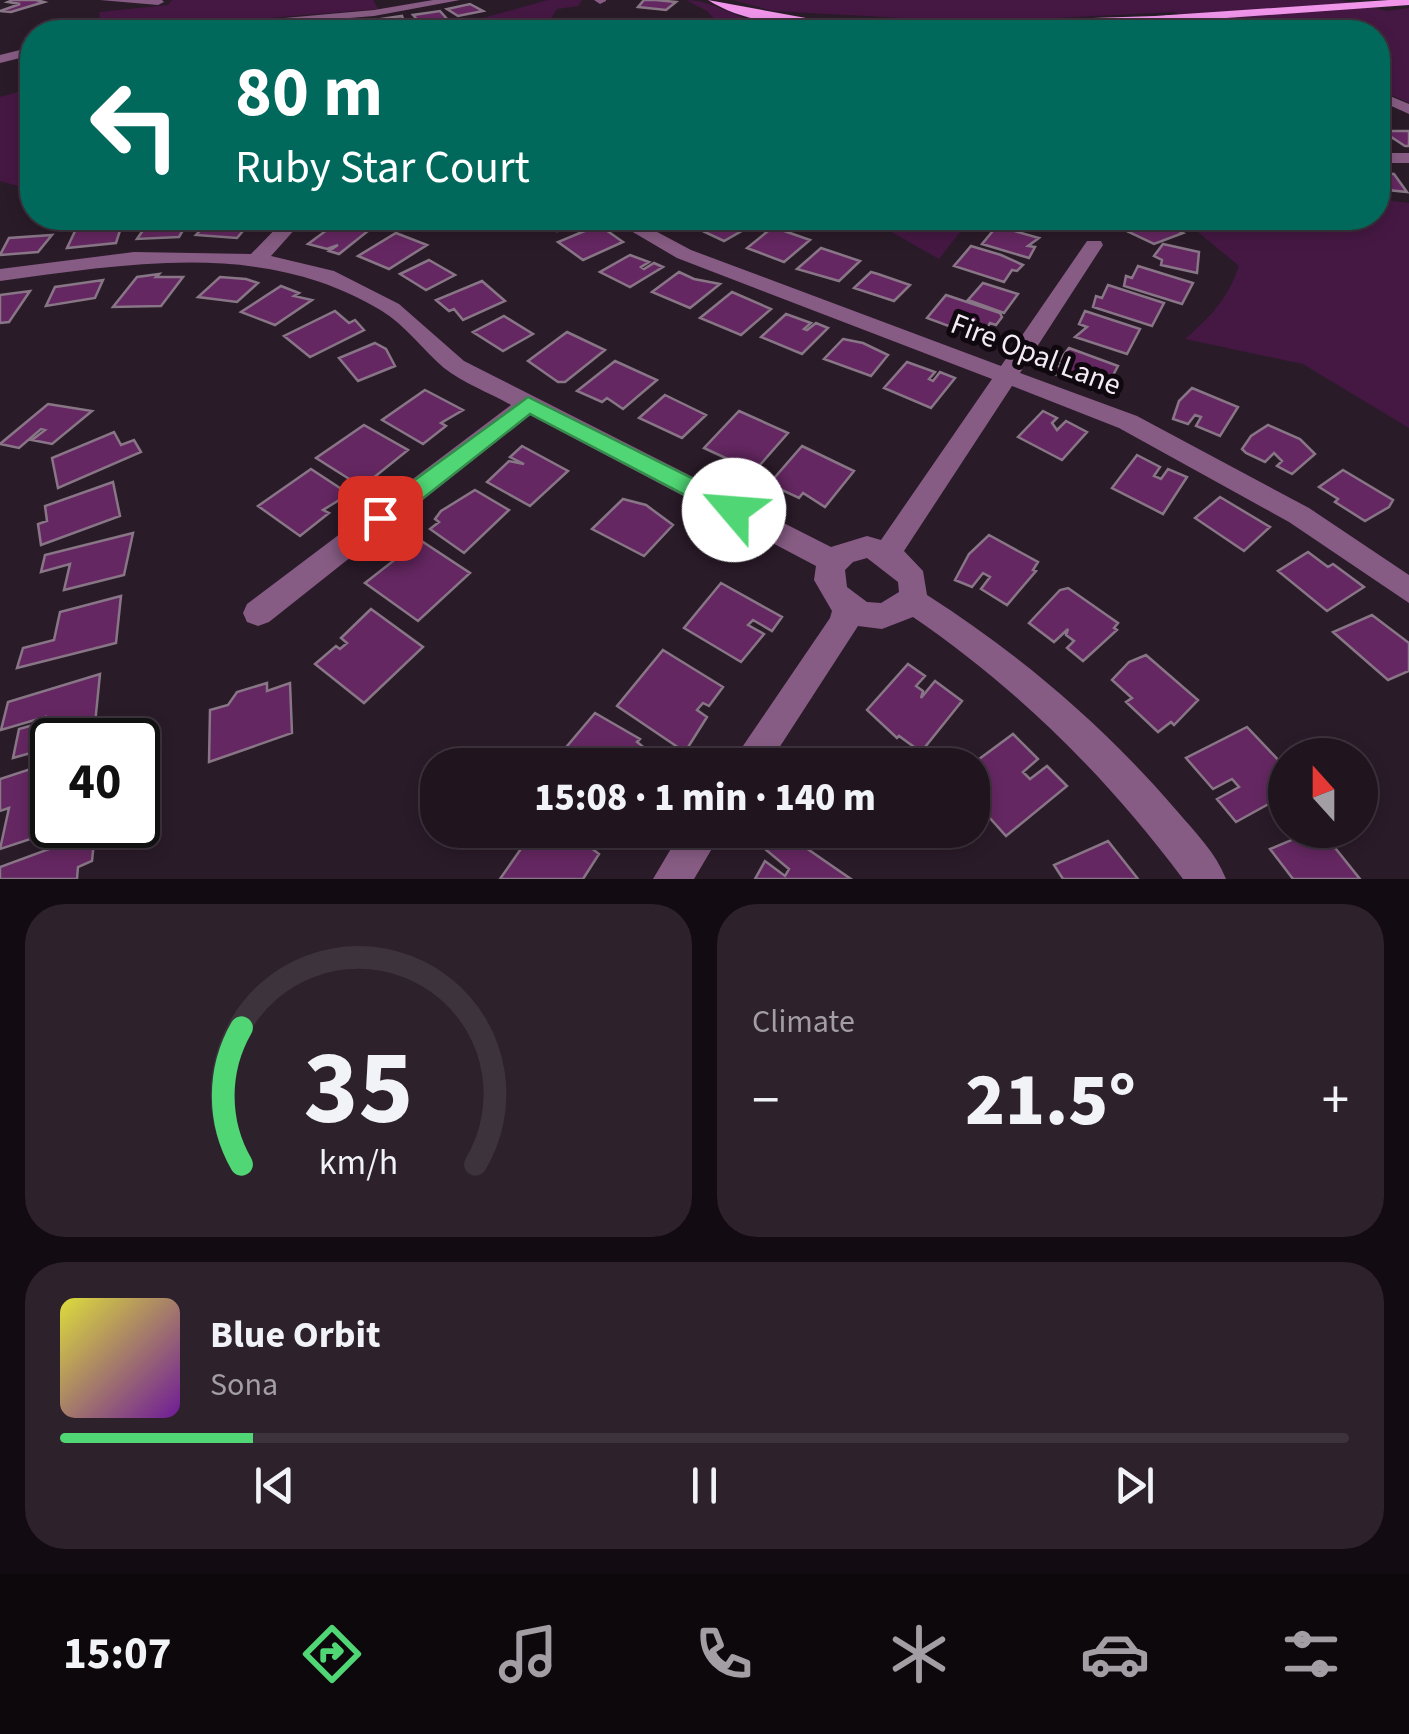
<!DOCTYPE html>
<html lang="en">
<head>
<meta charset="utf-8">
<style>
  body { margin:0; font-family:"Source Sans 3",sans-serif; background:#2d212c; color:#f1f3f6; height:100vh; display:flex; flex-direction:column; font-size:38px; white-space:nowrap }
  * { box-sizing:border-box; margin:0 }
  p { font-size:32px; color:#a29ea4 }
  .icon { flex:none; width:55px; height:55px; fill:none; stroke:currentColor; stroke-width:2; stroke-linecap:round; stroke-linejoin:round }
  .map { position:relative; height:879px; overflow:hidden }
  .side { display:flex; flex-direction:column; gap:25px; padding:25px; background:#120b11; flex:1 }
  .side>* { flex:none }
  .hud { position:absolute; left:20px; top:20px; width:1370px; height:210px; border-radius:40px; box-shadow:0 5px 15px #0003,0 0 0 2px #3d333d; background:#00695c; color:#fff; overflow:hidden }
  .needle { width:65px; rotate:339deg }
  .controls { position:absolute; left:1268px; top:738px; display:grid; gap:20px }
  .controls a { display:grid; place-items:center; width:110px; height:110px; border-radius:50%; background:#20141f; box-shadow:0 5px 15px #0003,0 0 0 2px #3d333d; font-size:50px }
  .speed { position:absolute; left:30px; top:718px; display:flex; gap:20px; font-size:50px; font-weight:700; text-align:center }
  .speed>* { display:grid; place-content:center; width:130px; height:130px; border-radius:50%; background:#20141f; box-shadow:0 5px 15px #0003,0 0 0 2px #3d333d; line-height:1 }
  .speed .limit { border:5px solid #111; border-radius:15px; background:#fff; color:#111 }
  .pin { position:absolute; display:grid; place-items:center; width:85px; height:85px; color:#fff; margin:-42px; border-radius:20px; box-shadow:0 5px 15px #0006 }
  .me { position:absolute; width:110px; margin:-55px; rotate:297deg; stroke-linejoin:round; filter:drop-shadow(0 0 8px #0008) }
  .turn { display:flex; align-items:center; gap:35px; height:210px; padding:0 50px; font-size:45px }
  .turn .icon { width:130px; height:130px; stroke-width:2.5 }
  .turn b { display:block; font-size:70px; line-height:85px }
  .big { font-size:75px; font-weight:800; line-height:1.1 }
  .side .tile { flex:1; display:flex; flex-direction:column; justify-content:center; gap:15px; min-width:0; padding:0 35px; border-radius:40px; background:#2d212c }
  .side .dial { align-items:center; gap:0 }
  .dial svg { height:260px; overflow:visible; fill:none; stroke:#3d333d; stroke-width:7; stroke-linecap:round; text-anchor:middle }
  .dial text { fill:#f1f3f6; stroke:none }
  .song { display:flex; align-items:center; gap:30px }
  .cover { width:120px; height:120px; border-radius:15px; background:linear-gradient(135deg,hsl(60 70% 55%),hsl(280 70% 35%)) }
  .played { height:10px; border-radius:5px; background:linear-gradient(90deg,#50d674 15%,#3d333d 15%) }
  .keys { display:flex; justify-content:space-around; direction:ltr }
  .heat { display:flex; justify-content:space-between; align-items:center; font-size:55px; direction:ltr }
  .side .tiles { flex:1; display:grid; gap:25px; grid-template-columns:1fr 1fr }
  .tile:last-child { grid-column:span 2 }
  .trip { position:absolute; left:420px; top:748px; width:570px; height:100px; border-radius:40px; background:#20141f; box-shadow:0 5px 15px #0003,0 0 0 2px #3d333d; font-weight:800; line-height:100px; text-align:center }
  .tabs { display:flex; height:160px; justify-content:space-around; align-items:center; background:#0d080c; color:#a29ea4 }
  .tabs .icon { width:70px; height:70px }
  .tabs .current { color:#50d674 }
  .tabs b { font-size:45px; color:#f1f3f6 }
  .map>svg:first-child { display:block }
  .green { fill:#451843 }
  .building { fill:#652762; stroke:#887686; stroke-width:2.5 }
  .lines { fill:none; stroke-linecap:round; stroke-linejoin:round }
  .minor { fill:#875c84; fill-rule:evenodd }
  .major { fill:#f095ea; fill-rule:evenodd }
  .route { fill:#50d674; stroke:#348b4b; stroke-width:2.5 }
  .labels { text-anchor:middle; stroke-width:10; stroke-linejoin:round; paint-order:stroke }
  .street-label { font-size:30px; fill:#f5ebf4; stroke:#0f080e }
</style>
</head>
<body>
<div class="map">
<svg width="1409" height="879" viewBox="0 0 1409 879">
  <rect width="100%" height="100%" fill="#2a1b29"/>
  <path class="green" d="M172 0H373L378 9 101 32 99 12 168 5Z
    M548 0H582L578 6 557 9 544 29 672 32H433Z
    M686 0C711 0 729 15 753 20 811 33 875 30 934 32H700L719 24 707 11Z
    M733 0H1340L1387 11 1409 8V103L1378 89V32H1215L1174 12 978 22 773 11Z
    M32 88V190L0 181V97Z
    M1378 199 1409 203V428L1303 364 1185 339C1211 317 1228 298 1239 266L1181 218H1378Z
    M867 218H971L939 259Z"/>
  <path class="building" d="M13 0H36L44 2 11 12 0 11 20 4 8 2Z
    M656 0 676 2 666 10 638 7 644 0Z
    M470 4 483 11 458 16 447 9Z
    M440 11 448 20 421 24 413 15Z
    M402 16 405 25 376 29 374 20Z
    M363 21 364 32H334L337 23Z
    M1382 131H1409V146H1405Z
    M1378 173 1394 174 1407 192 1378 189Z
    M212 218H254L237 238 196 235Z
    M532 218H578L582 220 557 231Z
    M711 218H721L745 229 724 241 694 227Z
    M997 218H1037L1044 220 1035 229Z
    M1139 218H1153L1183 233 1154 244 1116 226Z
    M189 220 179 237 137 239 148 223Z
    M123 221 116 243 67 248 77 227Z
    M335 224 345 226 368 231 339 254 329 251 338 245 327 249 308 244Z
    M599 225 623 242 583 260 558 242Z
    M997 226 1039 238 1028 246 1035 247 1029 258 982 244Z
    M773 227 810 240 784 262 747 248Z
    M396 233 427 245 389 269 358 256Z
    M52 235 38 252 0 255 9 238Z
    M1163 244 1199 252 1197 273 1161 265 1162 260 1154 256Z
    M971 246 1001 255 1023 265 1017 271 1012 270 1004 282 954 266Z
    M821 248 860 261 839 281 797 269Z
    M630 255 649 262 641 267 644 269 654 263 663 267 630 287 600 272Z
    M429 260 455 275 426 290 400 274Z
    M1138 266 1193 283 1182 304 1124 286 1126 276 1132 278Z
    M679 272 694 279 720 284 690 308 652 292Z
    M871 272 878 274 910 285 894 301 854 288Z
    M159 274 156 277H183L161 306 113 307 137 277Z
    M220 277 246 279 258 283 237 302 198 297Z
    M103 280 95 298 46 306 55 287Z
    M482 281 505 301 463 320 454 309 449 311 436 300Z
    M983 283 1018 294 1004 313 968 300Z
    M1108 285 1164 303 1152 326 1093 307 1096 296 1102 298Z
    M281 286 299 293 294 296 312 300 275 325 241 312Z
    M30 291 9 322 0 323V295Z
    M732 292 771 309 741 335 700 318Z
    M946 295 1000 313 1002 317 996 325 990 323 981 338 927 318Z
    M335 311 349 323 355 320 364 330 310 357 284 336Z
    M1085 311 1140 329 1127 354 1075 337 1087 327 1079 324Z
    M786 314 811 323 804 329 807 330 816 323 828 328 802 354 761 337Z
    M504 316 533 334 503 351 473 332Z
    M567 332 605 350 565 382H558L528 361Z
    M843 339 863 343 888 355 871 376 824 359Z
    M375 343 386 349 395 366 358 381 339 358Z
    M1069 348 1118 366 1104 392 1049 372 1053 364 1070 370 1058 362Z
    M615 361 657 380 623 409 607 398 602 402 577 391Z
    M907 362 935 372 929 379 933 381 940 372 955 378 931 408 884 388Z
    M1192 388 1238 407 1220 436 1196 426 1201 417 1195 415 1188 424 1173 419 1179 401Z
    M425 390 463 410 441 423 446 426 423 444 382 420Z
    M665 395 706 415 682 438 639 418Z
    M48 404 92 411 52 444 32 440 45 430 41 429 19 448 0 444Z
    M739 411 788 433 753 473 728 465 732 461 704 448Z
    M1043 411 1057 418 1052 423 1057 430 1066 421 1087 432 1062 460 1018 437Z
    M364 425 408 450 362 487 316 458Z
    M1268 425 1300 439 1315 454 1292 474 1277 466 1282 461 1274 453 1265 462 1246 453 1242 449 1251 436Z
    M114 432 121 445 134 440 141 452 58 488 52 458Z
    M522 446 568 471 530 506 487 482 509 461 524 464 510 457Z
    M802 446 854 471 825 507 803 493 799 498 769 484Z
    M1137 455 1160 467 1154 476 1161 479 1168 469 1187 477 1163 514 1112 488Z
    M311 469 349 494 323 510 329 513 300 536 258 506Z
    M1343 470 1393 500 1389 507 1365 521 1335 502 1338 499 1319 487Z
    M113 482 120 516 41 545 38 524 47 521 45 506Z
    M475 490 509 510 464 553 430 529 439 522 435 519 441 511Z
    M1220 497 1270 527 1244 551 1195 518Z
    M623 499 646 505 673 525 644 556 592 529Z
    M133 533 124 575 64 590 70 564 41 572 45 555Z
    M989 535 1038 562 1033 570 1036 571 1007 605 981 589 990 577 983 573 972 587 955 580 969 554Z
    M417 538 470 573 418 621 365 583 397 558 393 550Z
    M1308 552 1328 567 1333 564 1364 587 1327 611 1278 571Z
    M721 583 782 617 772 631 753 620 748 625 764 634 741 662 684 628Z
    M1068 588 1118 623 1114 628 1117 630 1083 661 1067 648 1074 641 1066 635 1068 629 1054 642 1029 623 1060 590Z
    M121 596 116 643 17 668 23 648 54 640 60 612Z
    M371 609 423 647 364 703 315 664 336 646 340 649 347 643 341 638Z
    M1372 615 1409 643V671L1388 680 1333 632Z
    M663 650 723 687 709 706 703 703 697 710 707 717 685 752 617 706Z
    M1146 655 1198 700 1174 725 1171 722 1158 732 1126 702 1132 698 1112 680 1129 662Z
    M908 664 925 676 916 686 923 691 921 698 935 681 962 701 921 752 899 736 897 738 867 710Z
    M100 674 94 734 52 740V747L13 758 19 729 44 722 45 717 1 730 8 702Z
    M267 683V691L290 683 292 733 209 762 210 710 228 705 237 692Z
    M595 713 640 739 637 742 666 765H551Z
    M1247 727 1285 767V795L1236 822 1217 799 1239 787 1232 779 1213 789 1186 758Z
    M1013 734 1038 759 1023 772 1030 779 1047 766 1067 786 1006 836 972 798 971 765Z
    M52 762V825H73L0 849 9 808 0 811V779Z
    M534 830H568L599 854 583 879H500Z
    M777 830H780L851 879H755L765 861 785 876 789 869 765 849Z
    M1315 830 1324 834 1360 879H1293L1270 849Z
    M95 832 92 861 78 867 77 879H0V867Z
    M1108 841 1138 879H1063L1054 865Z"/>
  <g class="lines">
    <path class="minor" d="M100 0H162L164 2 158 5Z
      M433 0H460L374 16 175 32H130L374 10Z
      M594 0H606V1L600 4Z
      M1165 15H1173L1204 32H1189L1165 21Z
      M32 47V55L0 63V55Z
      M1378 91 1409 104V114L1378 100Z
      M1378 153H1409V163H1378Z
      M286 218H305L271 256 334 271 399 304 464 361 831 547 867 536 881 540 992 379 677 258 609 218H631L691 250 1001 366 1087 241H1101L1103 245 1020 373 1137 416 1309 508 1409 575V603L1289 522 1119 428 1012 386 904 551 923 571 927 595C1021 655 1104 726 1177 811 1195 832 1216 853 1226 879H1183C1107 777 1018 689 913 617L882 629 858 626 768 765H730L830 618 832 611 814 580 816 566 530 415 269 622 258 626 247 622 243 613 247 604 511 405C490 393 463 383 444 368 423 350 405 325 382 311 265 239 129 264 0 281V269L134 252 251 254ZM867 558 898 582 899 592 881 603 867 602 847 587 845 570 853 562Z
      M682 830H723L694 879H653Z"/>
    <path class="major" d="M708 0 806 18 965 22 1155 16 1389 0H1409V5C1235 17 1061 33 886 28 831 27 756 31 708 0Z"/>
  </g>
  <path class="route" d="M528 397 742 503 746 510 742 516H725L530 414 389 525H371L367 518 371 512Z"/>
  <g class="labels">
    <g class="street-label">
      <text transform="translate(1036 354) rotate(21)" y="10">Fire Opal Lane</text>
    </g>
  </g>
</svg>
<div class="controls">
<a><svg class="needle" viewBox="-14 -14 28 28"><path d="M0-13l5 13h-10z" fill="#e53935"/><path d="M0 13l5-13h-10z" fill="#a29ea4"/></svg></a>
</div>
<div class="speed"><div class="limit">40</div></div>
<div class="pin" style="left:380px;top:518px;background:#d93025"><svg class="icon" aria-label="arrive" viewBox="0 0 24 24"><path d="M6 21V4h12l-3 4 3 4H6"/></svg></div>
<svg class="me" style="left:734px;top:510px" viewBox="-20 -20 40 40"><circle r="19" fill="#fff"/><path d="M0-13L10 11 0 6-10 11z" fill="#50d674"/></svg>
<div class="trip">15:08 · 1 min · 140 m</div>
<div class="hud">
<div class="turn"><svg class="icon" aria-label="left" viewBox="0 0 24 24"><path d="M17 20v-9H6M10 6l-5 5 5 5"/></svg><div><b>80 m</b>Ruby Star Court</div></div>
</div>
</div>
<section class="side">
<div class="tiles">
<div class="tile dial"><svg viewBox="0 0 100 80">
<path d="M14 69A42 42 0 1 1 86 69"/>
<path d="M14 69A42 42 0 0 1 14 27" stroke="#50d674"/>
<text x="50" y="56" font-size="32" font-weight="700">35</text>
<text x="50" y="72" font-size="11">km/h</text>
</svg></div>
<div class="tile"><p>Climate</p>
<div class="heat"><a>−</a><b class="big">21.5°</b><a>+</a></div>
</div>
<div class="tile">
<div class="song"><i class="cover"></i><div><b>Blue Orbit</b><p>Sona</p></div></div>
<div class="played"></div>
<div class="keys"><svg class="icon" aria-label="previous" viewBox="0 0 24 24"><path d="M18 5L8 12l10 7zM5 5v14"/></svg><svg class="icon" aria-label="pause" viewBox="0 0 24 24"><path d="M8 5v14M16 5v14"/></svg><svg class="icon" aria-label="next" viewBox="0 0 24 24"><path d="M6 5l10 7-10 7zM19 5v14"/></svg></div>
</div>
</div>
</section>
<nav class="tabs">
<b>15:07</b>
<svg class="icon current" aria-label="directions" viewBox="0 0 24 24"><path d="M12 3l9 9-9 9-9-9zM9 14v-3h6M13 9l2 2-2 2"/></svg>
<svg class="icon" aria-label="music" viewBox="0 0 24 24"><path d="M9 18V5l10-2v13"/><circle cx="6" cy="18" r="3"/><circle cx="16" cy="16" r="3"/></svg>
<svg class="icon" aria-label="phone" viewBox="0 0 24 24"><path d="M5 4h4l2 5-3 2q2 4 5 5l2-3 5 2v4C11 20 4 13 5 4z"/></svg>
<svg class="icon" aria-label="climate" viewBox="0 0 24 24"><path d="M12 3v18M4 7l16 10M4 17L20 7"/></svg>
<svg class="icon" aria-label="car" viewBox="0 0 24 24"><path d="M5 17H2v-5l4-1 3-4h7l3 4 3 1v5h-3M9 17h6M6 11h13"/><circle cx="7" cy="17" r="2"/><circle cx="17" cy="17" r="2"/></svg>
<svg class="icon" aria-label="filters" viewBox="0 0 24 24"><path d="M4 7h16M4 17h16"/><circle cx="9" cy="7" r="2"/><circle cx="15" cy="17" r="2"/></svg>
</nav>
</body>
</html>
